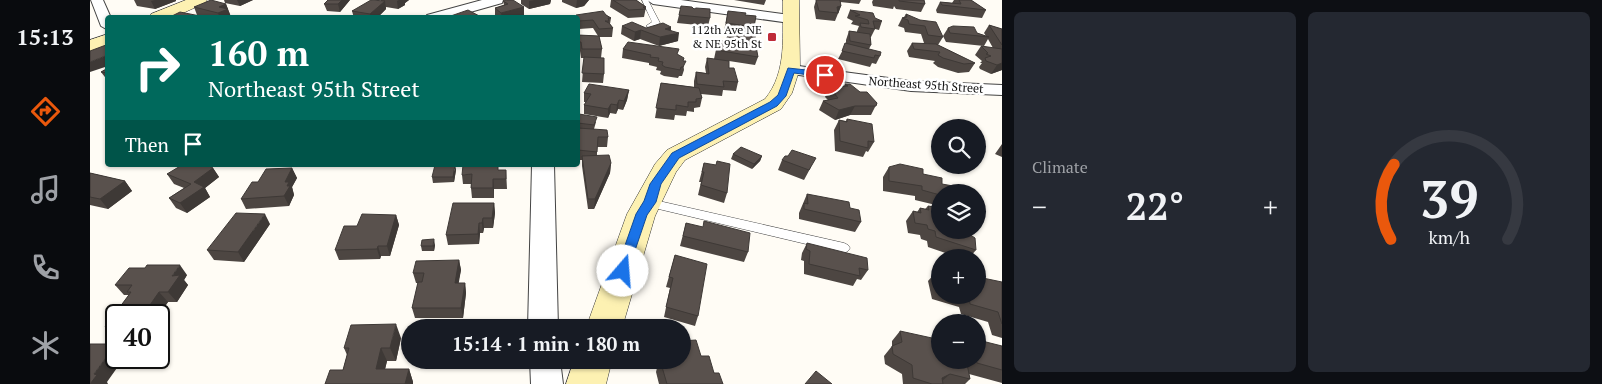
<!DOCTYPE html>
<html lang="en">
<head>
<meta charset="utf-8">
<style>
  body { margin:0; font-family:"PT Serif",serif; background:#242831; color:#f1f3f6; height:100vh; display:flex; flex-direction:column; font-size:19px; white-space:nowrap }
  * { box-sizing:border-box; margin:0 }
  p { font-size:16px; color:#9ea1a6 }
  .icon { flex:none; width:28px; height:28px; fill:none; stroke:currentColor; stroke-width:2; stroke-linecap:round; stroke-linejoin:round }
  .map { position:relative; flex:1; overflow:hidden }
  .details { display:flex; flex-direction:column; gap:12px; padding:12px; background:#0d0f14; width:600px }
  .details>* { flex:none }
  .hud { position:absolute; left:15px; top:15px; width:475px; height:152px; border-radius:5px; box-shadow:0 1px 4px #0004; background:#00695c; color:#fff; overflow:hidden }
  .tools { position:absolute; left:841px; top:119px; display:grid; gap:10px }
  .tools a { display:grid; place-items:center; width:55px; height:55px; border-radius:50%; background:#171b24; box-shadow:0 1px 4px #0004; font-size:25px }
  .speed { position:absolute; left:15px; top:304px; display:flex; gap:10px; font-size:25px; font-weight:700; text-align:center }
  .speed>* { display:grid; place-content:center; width:65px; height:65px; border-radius:50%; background:#171b24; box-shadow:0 1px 4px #0004; line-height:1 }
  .speed .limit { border:2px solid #111; border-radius:8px; background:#fff; color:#111 }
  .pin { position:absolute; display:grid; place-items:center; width:42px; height:42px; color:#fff; margin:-21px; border:2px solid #fff; border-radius:50%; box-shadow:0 1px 5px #0007 }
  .me { position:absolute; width:55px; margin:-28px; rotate:18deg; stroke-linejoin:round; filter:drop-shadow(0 0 4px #0008) }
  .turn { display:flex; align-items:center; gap:18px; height:105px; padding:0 20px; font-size:22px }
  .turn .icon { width:65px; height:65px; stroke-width:2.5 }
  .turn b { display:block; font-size:35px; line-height:42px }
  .then { display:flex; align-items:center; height:48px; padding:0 20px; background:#0003; gap:10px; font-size:19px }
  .big { font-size:38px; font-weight:800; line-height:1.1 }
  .details .card { flex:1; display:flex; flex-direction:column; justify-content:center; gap:8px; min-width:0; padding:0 18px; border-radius:8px; background:#242831 }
  .details .dial { align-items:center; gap:0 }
  .dial svg { height:130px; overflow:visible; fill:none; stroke:#363941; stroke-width:7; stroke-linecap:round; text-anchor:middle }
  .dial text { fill:#f1f3f6; stroke:none }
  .heat { display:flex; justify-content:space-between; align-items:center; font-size:28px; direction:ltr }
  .details .tiles { flex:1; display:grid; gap:12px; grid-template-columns:repeat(2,1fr) }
  .trip { position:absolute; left:311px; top:319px; width:290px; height:50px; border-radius:25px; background:#171b24; box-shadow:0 1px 4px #0004; font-weight:800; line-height:50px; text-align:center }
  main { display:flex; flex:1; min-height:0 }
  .tabs { display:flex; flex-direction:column; width:90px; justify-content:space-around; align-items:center; background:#090b0e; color:#9ea1a6 }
  .tabs .icon { width:35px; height:35px }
  .tabs .current { color:#ea580c }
  .tabs b { font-size:22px; color:#f1f3f6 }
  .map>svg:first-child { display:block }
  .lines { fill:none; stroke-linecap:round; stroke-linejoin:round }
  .lane-casing { stroke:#444; stroke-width:1 }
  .street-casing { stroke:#444; stroke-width:2 }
  .secondary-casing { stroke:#333; stroke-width:1 }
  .lane { fill:#fff; fill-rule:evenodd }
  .street { fill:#fff; fill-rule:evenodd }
  .secondary { fill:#fdf1b2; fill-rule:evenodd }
  .wall { fill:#4d4642 }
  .shaded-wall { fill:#3e3936 }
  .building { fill:#59514d; stroke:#3e3936 }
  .route { fill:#1a73e8; stroke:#114b97 }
  .poi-dot { fill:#bf2b38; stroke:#fff; stroke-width:2 }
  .labels { text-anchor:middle; stroke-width:5; stroke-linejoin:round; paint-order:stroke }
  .far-poi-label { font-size:12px; fill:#111; stroke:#fff; text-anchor:end }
  .far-street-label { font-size:12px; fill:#111; stroke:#fff }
</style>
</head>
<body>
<main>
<nav class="tabs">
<b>15:13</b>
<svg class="icon current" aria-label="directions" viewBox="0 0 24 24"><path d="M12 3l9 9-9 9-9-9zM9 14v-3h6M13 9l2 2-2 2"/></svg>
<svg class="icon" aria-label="music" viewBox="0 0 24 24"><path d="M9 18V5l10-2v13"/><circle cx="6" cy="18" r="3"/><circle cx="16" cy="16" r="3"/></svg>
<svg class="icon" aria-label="phone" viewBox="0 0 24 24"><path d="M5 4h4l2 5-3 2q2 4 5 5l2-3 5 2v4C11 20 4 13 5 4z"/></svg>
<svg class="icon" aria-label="climate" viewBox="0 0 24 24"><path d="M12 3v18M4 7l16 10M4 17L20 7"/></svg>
</nav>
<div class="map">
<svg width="912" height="384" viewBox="0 0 912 384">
  <rect width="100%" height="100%" fill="#fffcf5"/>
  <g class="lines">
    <defs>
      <path id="lane" d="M552 0H558L570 23 560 28 556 26 562 22Z
        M560 199 754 243 758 245 760 248 758 251 754 253 556 206 554 203Z"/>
      <path id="street" d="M1 0H13L21 18H18V30L11 26Z
        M392 0H413L412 3 359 18H335L337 15Z
        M557 0H591L700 15 707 19 700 23 563 4Z
        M701 65 821 81 912 85V95L821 91 695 73 693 70 695 67Z
        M442 165H464L468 328H438Z
        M440 360H470L473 384H441Z"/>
      <path id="secondary" d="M96 0H117L115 3 82 18H59L61 14Z
        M693 0H709L710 68 702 93 691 109 595 160 586 172 565 216 532 328H496L537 214 565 164 577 150 675 99C698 71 692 34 693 0Z
        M18 34V46L0 52V40Z
        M484 360H522L516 384H476Z"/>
    </defs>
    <use href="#lane" class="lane-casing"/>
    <use href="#street" class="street-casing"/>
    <use href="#secondary" class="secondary-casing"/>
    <use href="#lane" class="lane"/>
    <use href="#street" class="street"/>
    <use href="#secondary" class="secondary"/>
  </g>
  <path class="wall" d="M44 0H86V1L65 9 47 6Z
    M134 0H163L150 6 135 3Z
    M260 0 250 12 237 11 234 4Z
    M291 0H319L315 3V5L308 9 296 7V9L287 18H264L262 11 291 1Z
    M431 0H461L460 4 439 9 431 4Z
    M472 0H499L494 6 486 8 472 2Z
    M521 0H546L556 7 554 17 538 18 520 7Z
    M644 0H676L674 5Z
    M726 0H771L769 4 750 2 751 6 745 21 726 19 724 7Z
    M783 0H834L835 4 831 12 806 9 804 6 803 9 783 6 782 2Z
    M864 0H881L896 10 892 18 847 13 846 10 850 2 862 3Z
    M413 1 434 7V15L425 18H408L405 16V8L414 5Z
    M136 4 141 17 139 18H117L107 15 104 7Z
    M604 9 620 18 618 26 587 23 589 15Z
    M760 10 792 21 789 30 785 29 781 37H780L781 45 779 49 790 56 786 64 782 63 780 67 748 59 756 44V40L759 31 767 32V31L769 26 761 24 763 21 757 18Z
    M638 11 655 15 666 16 662 32 664 43 663 46 668 57 665 65 639 61V68L648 82 646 91 633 90 632 96 611 94 612 98 610 107 604 108V112L597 111 596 116 585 115 584 120 565 118 571 83 604 87V81L606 72 616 73 615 67 617 58 624 59 628 40 636 41 638 32 634 31Z
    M816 14 853 37 848 45 885 63 879 72 868 73 848 67 843 63 845 61 819 57 817 51 822 43 839 44 834 43 831 34 815 32 814 28 808 26 812 18 814 17Z
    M486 15H516L521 18 520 24 523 28 522 37H509L512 49 511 58H503L514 74 513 83 492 82 494 58H491L490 51H488V35L508 36 503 28 489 29 488 26V18H486Z
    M899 25 912 29V70L901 74 890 69 889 67 892 63H890L892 61 885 55 891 46 903 48 898 39 894 46 856 42 853 36 858 28 887 33 896 36 894 33Z
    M532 26 556 28 581 27V30L588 41 569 46 550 39 544 41 531 34Z
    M533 49 588 55 593 61 594 70 592 76H589L588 78 574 76 570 74 571 71 566 70 567 67 559 65V63L532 58Z
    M18 68V81L11 72Z
    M755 84 787 103 781 115H760L745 120 729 110 733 101 738 100 735 97 739 87 754 86Z
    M539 90 537 100 533 110 528 109 526 114 520 113 518 118 494 114V105L496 102H494V93Z
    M488 118 506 122 504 129 518 137 517 147H507V156L521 163 520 173 504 209H498L492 166V160H488Z
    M757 119 784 142 778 152 776 151 773 157 745 151 744 130 749 120 756 121Z
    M912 144V157L905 154Z
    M643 154 672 156 670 161 662 169 641 159Z
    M692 160 721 167 714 180 688 170Z
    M614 163 637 193 634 203 608 195 611 182H609Z
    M799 167 833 174 850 192V206L825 200V196L793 191V177Z
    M123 168 129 177 115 188 120 197 97 213 86 208 79 198 94 188 84 184 77 174Z
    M202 168 207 178 202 187 204 195 199 206 156 209 151 199 168 182Z
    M366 170 364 182 343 183 342 177Z
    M409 170H416L417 189H404V198H382L381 188V184H373L372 175Z
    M0 173 35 181 42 191 18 209 0 205Z
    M717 194 760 208 771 222 765 232 709 219V213Z
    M404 203 405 213 403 228H394L393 233H390L389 244 358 245 356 235Z
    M838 206 886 250 879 258H870L838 247 837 241 831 239 830 235 818 233 816 221 823 211 827 212 830 208 835 209Z
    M306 215 309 225 300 256H291L290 259 249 260 245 250 267 226Z
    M596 223 658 252 654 262 590 246Z
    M180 224 154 262 124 260 117 250Z
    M717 243 778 270 771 280 767 279 763 286 714 274V261L711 260 712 253Z
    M345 245 344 251H332L331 246Z
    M585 255 608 316 605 326 574 317 580 288 576 287Z
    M369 260 371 270 368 283H375L376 293 373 318H325L322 308 328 283H326L323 273Z
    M847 271 850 272V295H888L912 282V338L902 335 898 322 871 314 869 307 842 299 838 281Z
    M97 275 94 280 98 285 87 302H78L69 315H26V337H25L15 327 39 295H34L25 285Z
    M810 331 850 345V351L848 353V356L873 364 872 360H888L912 346V383L879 374 880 379 875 384H813L812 374 795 364 794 356 802 346V341Z
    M311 338 306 361H297L295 369H319L323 382V384H235L253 370 257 355 254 348Z
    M611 356 633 384H569L566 372 569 360H592Z"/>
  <path class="shaded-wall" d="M65 0H86V1L65 9 61 1Z
    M147 0H163L150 6Z
    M252 0H260L250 12 248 4Z
    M309 0H319L315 3V5L308 9 307 1Z
    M445 0H461L460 4 439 9V1Z
    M487 0H499L494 6 486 8Z
    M295 1 296 9 287 18H281L280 14Z
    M136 4 141 17 139 18H130L128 13 129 7Z
    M751 6 748 14 747 7Z
    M434 7V15L425 18H412L411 13Z
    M581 27 580 35 589 33 588 41 569 46 570 37 575 29Z
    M551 30 550 39 544 41 545 32Z
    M18 55V66L0 72V62Z
    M912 63V70L901 74 907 65Z
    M539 90 537 100 533 110 534 101Z
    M529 100 528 109 526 114 527 105Z
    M521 104 520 113 518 118V109Z
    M765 106 760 115 745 120 749 110Z
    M672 156 670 161 662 169 664 164Z
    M521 163 520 173 504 209 505 199Z
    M366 165V170L364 182 363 177Z
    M123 168 129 177 115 188 120 197 97 213 90 203 104 182Z
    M202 168 207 178 202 187 204 195 199 206 194 196 195 182Z
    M403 179 404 189V198L403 188Z
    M35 181 42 191 18 209 10 199Z
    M404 203 405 213 403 228 402 218Z
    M175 214 180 224 154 262 148 252Z
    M306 215 309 225 300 256 297 246Z
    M393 218 394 228 393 233 392 223Z
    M389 223 390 233 389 244 388 234Z
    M344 239 345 245 344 251 343 246Z
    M288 246 291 256 290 259 287 249Z
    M369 260 371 270 367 293 365 283Z
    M90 265 97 275 94 280 98 285 87 302 78 292 82 276Z
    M375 283 376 293 373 318 371 308Z
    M69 292 78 302 69 315H53Z
    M306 324 311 338 306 361 300 348Z
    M26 344V358H34L17 382 18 384H0L4 374Z
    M291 348 297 361 292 382 286 369Z
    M319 369 323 382V384H315Z
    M860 374 850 383 852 378Z"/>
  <path class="building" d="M121 0 136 4 129 7 138 9 128 13 104 7Z
    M238 0H252L248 4H234Z
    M281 0 295 1 280 14 262 11Z
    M417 0H423L434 7 411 13 405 8 418 4 413 1Z
    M523 0H546L556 7H553L556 9 539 10Z
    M726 0H750L751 6 747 7 748 13 729 11Z
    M809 0H834L835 4 809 1Z
    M869 0H881L896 10 852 5 850 2 871 4Z
    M591 6 602 7 604 9 606 8 620 9V18L589 15Z
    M378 10 393 18H355Z
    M760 10 783 13 785 18 792 21H783L785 29 771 27 770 23 779 24 778 20 765 16 770 15Z
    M513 11 516 15 521 18H518L519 21H515L519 23 523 28 509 29 503 20 489 21 486 15Z
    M638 11 656 13 655 15 666 16 664 27 636 23Z
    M90 12 110 16 108 18H78Z
    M816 14 830 20 846 22 853 37 838 35 835 26 819 24 818 20 812 18 817 17Z
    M542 22 556 28 573 23 581 27 575 29 589 33 570 37 551 30 545 32 532 26Z
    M899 25 912 29V45Z
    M863 26 884 27 887 33 899 37 860 33 858 28Z
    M639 28 666 32 664 43 637 39Z
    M759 31 780 34 781 45 760 41Z
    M488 35 509 36 512 49H492L491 42H488Z
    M628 40 666 46 668 57 626 50Z
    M538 42 589 49 587 54 594 58 593 61H596L593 67H591L590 70 575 67 572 65 573 62 568 61 569 58 560 57 561 55 533 49Z
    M755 43 791 52 790 56 785 55 784 58 752 51Z
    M822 43 846 44 885 63 874 64 853 58 848 55 850 52 824 49Z
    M16 45H18V55L0 62V51Z
    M891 46 912 49V63L907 65 896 61 895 58 901 56 896 54 898 53Z
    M494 57 514 58V74L492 73Z
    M617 58 639 61V68H644L648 82 633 81 634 87 607 84 606 72 619 74Z
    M18 68V73L11 72Z
    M571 83 609 88 612 98 606 99V102H598V107L586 105V110L566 108Z
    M499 84 539 90 534 101 529 100 527 105 521 104 518 109 494 105 501 94 494 93Z
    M755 84H760L770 92H777L787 103 786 106H765L749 110 733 101 748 98 739 87 758 86Z
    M489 114 507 117 504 125 488 123V118Z
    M757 119 782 124 784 142 778 141V148L750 141 749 120 757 122Z
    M488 128 517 130 518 137H508L507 152 488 150Z
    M651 147 672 156 664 164 643 154Z
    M702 150 726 158 719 170 692 160 695 156H698Z
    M519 155 521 163 505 199H498L492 156Z
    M627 161 640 164 637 193 611 185 614 172H612L614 163 626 165Z
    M810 164 833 169V174L852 178V184L863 186 864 192H850V195L832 190V186L799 181V167Z
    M92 165H117L123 168 104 182 114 187 90 203 79 198 101 184 77 174Z
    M345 165H365L363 177H342Z
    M373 165H408V170H416V179H403V188H381L382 174 372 175Z
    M202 168 195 182H199L197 186H200L194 196 151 199 162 182H168L176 169Z
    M0 173 35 181 10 199 0 197Z
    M717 194 759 202 760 208 769 210 771 222 714 209V203L718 204Z
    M363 203H404L402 218H393L392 223H389L388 234 356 235Z
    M838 206 850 208V230H873L885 238 886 250 846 237 845 231 838 229 837 225 825 223 823 211 831 213 830 208 839 210Z
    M146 213 175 214 148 252 117 250Z
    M272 214 306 215 297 246H288L287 249 245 250 254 226H267Z
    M614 221 660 233 658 252 593 236 596 223 613 227Z
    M344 239 343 246H331L332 240Z
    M717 243 777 258 778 270 769 268 770 276 719 264 720 251 716 249Z
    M585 255 617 264 608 316 576 307 583 278 579 277Z
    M369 260 365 283H375L371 308H322L328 282H332L334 273H323L326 261Z
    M57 265H90L82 276 90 275 78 292H69L53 315H26V327H15L41 292H37L42 285H25L39 268H55Z
    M847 271 850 272V288Z
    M888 277 912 282V324L908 312 880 304 879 297 870 295H888Z
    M306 324 300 348H291L286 369H319L315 384H235L240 370H253L259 348H254L261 325Z
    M810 331 842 338 850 345V350L847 351 848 356 850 357V360H861L877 364 880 379 860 374 852 378 853 384H842L823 378 822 365 803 354 802 346 812 342Z
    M606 340 611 356H619L624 373H629L633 384H577L570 360H592V341Z
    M888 340 912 346V370L887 363 886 360H888Z
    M0 344H26L4 374 7 375 0 384Z
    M726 371 742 384H715Z"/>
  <path class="route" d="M698 68 735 72 739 75 735 77 704 73 696 96 687 106 589 158 571 184 566 202 557 215 537 274H528L526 271 546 214 554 201 560 184 582 153 680 102 688 95Z"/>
  <rect class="poi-dot" x="677" y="32" width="10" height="10" rx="2.5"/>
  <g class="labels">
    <g class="far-poi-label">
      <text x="672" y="34">112th Ave NE<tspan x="672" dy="14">&amp; NE 95th St</tspan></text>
    </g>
    <g class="far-street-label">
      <text transform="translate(836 85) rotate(4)" y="4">Northeast 95th Street</text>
    </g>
  </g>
</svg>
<div class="tools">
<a><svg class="icon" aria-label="search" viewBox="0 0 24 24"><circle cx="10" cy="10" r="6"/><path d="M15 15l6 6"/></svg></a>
<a><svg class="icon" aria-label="layers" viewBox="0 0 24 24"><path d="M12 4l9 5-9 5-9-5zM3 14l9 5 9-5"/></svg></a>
<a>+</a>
<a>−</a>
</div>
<div class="speed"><div class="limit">40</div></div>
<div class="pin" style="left:735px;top:75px;background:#d93025"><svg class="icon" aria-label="arrive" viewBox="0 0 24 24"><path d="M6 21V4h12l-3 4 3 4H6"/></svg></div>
<svg class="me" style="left:533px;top:271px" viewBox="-20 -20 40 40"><circle r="19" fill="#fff"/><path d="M0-13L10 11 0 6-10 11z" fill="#1a73e8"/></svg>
<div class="trip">15:14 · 1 min · 180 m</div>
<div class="hud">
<div class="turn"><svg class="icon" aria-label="right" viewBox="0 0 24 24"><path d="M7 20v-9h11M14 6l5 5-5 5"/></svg><div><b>160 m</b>Northeast 95th Street</div></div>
<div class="then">Then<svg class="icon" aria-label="arrive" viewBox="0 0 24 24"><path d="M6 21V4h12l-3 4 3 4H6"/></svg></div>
</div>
</div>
<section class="details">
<div class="tiles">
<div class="card"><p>Climate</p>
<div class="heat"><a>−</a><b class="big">22°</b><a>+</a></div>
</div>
<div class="card dial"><svg viewBox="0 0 100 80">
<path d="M14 69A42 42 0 1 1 86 69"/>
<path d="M14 69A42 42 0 0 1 16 23" stroke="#ea580c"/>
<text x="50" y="56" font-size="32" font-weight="700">39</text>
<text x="50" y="72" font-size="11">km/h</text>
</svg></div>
</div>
</section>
</main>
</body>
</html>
